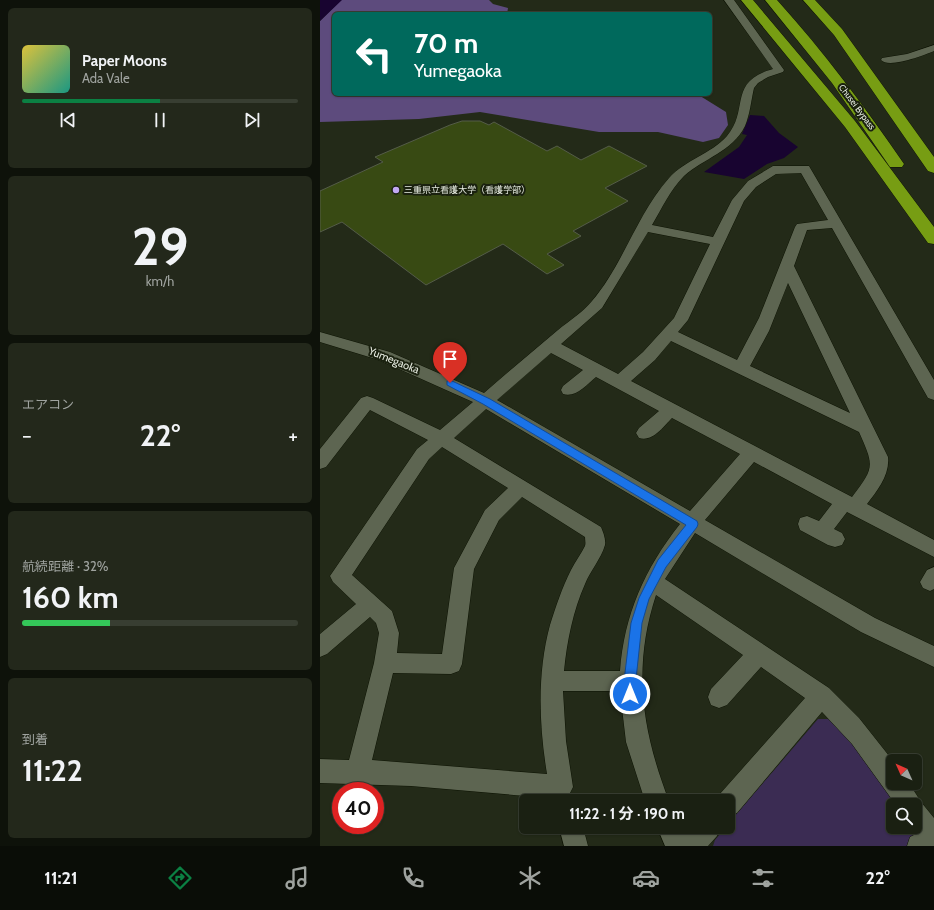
<!DOCTYPE html>
<html lang="ja">
<head>
<meta charset="utf-8">
<style>
  body { margin:0; font-family:Cabin,"Noto Sans JP",sans-serif; background:#23281b; color:#f1f3f6; height:100vh; display:flex; flex-direction:column; font-size:15px; white-space:nowrap }
  * { box-sizing:border-box; margin:0 }
  p { font-size:13px; color:#9fa39f }
  .icon { flex:none; width:22px; height:22px; fill:none; stroke:currentColor; stroke-width:2; stroke-linecap:round; stroke-linejoin:round }
  .map { position:relative; flex:1; overflow:hidden }
  .details { display:flex; flex-direction:column; gap:8px; padding:8px; background:#0e120a; width:320px }
  .details>* { flex:none }
  .banner { position:absolute; left:12px; top:12px; width:380px; height:84px; border-radius:6px; box-shadow:0 1px 3px #0004,0 0 0 1px #383e32; background:#00695c; color:#fff; overflow:hidden }
  .needle { width:26px; rotate:315deg }
  .fabs { position:absolute; left:566px; top:754px; display:grid; gap:8px }
  .fabs a { display:grid; place-items:center; width:36px; height:36px; border-radius:6px; background:#1a2012; box-shadow:0 1px 3px #0004,0 0 0 1px #383e32; font-size:20px }
  .speed { position:absolute; left:12px; top:782px; display:flex; gap:8px; font-size:20px; font-weight:700; text-align:center }
  .speed>* { display:grid; place-content:center; width:52px; height:52px; border-radius:50%; background:#1a2012; box-shadow:0 1px 3px #0004,0 0 0 1px #383e32; line-height:1 }
  .speed .limit { border:6px solid #d22; background:#fff; color:#111 }
  .pin { position:absolute; display:grid; place-items:center; width:34px; height:34px; color:#fff; margin:-41px -17px; border-radius:50% 50% 50% 0; rotate:-45deg; box-shadow:0 0 4px #0007 }
  .pin .icon { rotate:45deg }
  .me { position:absolute; width:44px; margin:-22px; rotate:0deg; stroke-linejoin:round; filter:drop-shadow(0 0 3px #0008) }
  .turn { display:flex; align-items:center; gap:14px; height:84px; padding:0 16px; font-size:18px }
  .turn .icon { width:52px; height:52px; stroke-width:2.5 }
  .turn b { display:block; font-size:28px; line-height:34px }
  .big { font-size:30px; font-weight:700; line-height:1.1 }
  .details .tile { flex:1; display:flex; flex-direction:column; justify-content:center; gap:6px; min-width:0; padding:0 14px; border-radius:6px; background:#23281b }
  .details .dial { align-items:center; gap:0 }
  .dial b { font-size:52px; line-height:1 }
  .song { display:flex; align-items:center; gap:12px }
  .cover { width:48px; height:48px; border-radius:6px; background:linear-gradient(135deg,hsl(50 70% 55%),hsl(170 70% 35%)) }
  .played { height:4px; border-radius:2px; background:linear-gradient(90deg,#0b8043 50%,#383e32 50%) }
  .keys { display:flex; justify-content:space-around; direction:ltr }
  .heat { display:flex; justify-content:space-between; align-items:center; font-size:22px; direction:ltr }
  .charge { height:6px; border-radius:3px; background:linear-gradient(90deg,#34c759 32%,#383e32 0) }
  .trip { position:absolute; left:199px; top:794px; width:216px; height:40px; border-radius:6px; background:#1a2012; box-shadow:0 1px 3px #0004,0 0 0 1px #383e32; font-weight:700; line-height:40px; text-align:center }
  .tabs { display:flex; height:64px; justify-content:space-around; align-items:center; background:#0a0d07; color:#9fa39f }
  .tabs .icon { width:28px; height:28px }
  .tabs .active { color:#0b8043 }
  .tabs b { font-size:18px; color:#f1f3f6 }
  main { display:flex; flex:1; min-height:0 }
  .map>svg:first-child { display:block }
  .green { fill:#3b2c53 }
  .forest { fill:#5d4b7d }
  .water { fill:#180430 }
  .building { fill:#384a13; stroke:#545c48 }
  .lines { fill:none; stroke-linecap:round; stroke-linejoin:round }
  .minor-casing { stroke:#0d1303; stroke-width:1 }
  .highway-casing { stroke:#0d1303; stroke-width:1 }
  .minor { fill:#5d6551; fill-rule:evenodd }
  .highway { fill:#779d13; fill-rule:evenodd }
  .route { fill:#1a73e8; stroke:#114b97 }
  .poi-dot { fill:#c2a8f3; stroke:#1a210f; stroke-width:1.5 }
  .labels { text-anchor:middle; stroke-width:4; stroke-linejoin:round; paint-order:stroke }
  .far-street-label { font-size:9px; fill:#e5eadf; stroke:#1a210f }
  .far-poi-label { font-size:9px; fill:#e5eadf; stroke:#1a210f; text-anchor:start }
  .street-label { font-size:11px; fill:#e5eadf; stroke:#1a210f }
</style>
</head>
<body>
<main>
<section class="details">
<div class="tile">
<div class="song"><i class="cover"></i><div><b>Paper Moons</b><p>Ada Vale</p></div></div>
<div class="played"></div>
<div class="keys"><svg class="icon" aria-label="previous" viewBox="0 0 24 24"><path d="M18 5L8 12l10 7zM5 5v14"/></svg><svg class="icon" aria-label="pause" viewBox="0 0 24 24"><path d="M8 5v14M16 5v14"/></svg><svg class="icon" aria-label="next" viewBox="0 0 24 24"><path d="M6 5l10 7-10 7zM19 5v14"/></svg></div>
</div>
<div class="tile dial"><b>29</b><p>km/h</p></div>
<div class="tile"><p>エアコン</p>
<div class="heat"><a>−</a><b class="big">22°</b><a>+</a></div>
</div>
<div class="tile"><p>航続距離 · 32%</p><b class="big">160 km</b><div class="charge"></div></div>
<div class="tile"><p>到着</p><b class="big">11:22</b></div>
</section>
<div class="map">
<svg width="614" height="846" viewBox="0 0 614 846">
  <rect width="100%" height="100%" fill="#232a18"/>
  <path class="green" d="M498 719H515L580 805H573V827H595L608 846H393L395 840 406 827H408V824Z"/>
  <path class="forest" d="M19 0H169L173 4 188 8 187 14H14V94H377L406 112 408 125 399 138 383 142 338 132H279L160 112 99 119 0 122V21L21 0Z"/>
  <path class="water" d="M0 0H22L0 21Z
    M430 115 444 116 459 133 478 147 464 158 447 164 424 179 384 172 419 147 427 135 422 134Z"/>
  <path class="building" d="M142 121H160L169 125 174 122 227 151 237 146 261 160 289 146 327 166 285 188 308 201 253 231 261 236 227 254 244 265 227 274 183 244 106 285 22 222 0 232V191L63 162 55 157 130 125Z"/>
  <g class="lines">
    <defs>
      <path id="minor" d="M404 0H414L464 70 463 72 448 77 438 83 434 88C431 101 430 114 425 126 412 152 384 158 364 176 350 190 342 208 332 225L393 237 412 200 428 181 453 166H489L614 380V400L608 398 512 228 487 230 474 266 568 457C570 475 557 491 547 504L614 540V557L527 512 514 529 522 533 525 539 522 545 515 547 508 545 480 530 478 524 480 518 487 516 499 521 512 504 434 462 385 520 555 618 614 646V667L541 632 375 533 345 579 509 688 539 718 573 761V783H589L601 802 614 818V846H587L590 837 596 834 591 827H595V805H576L532 744 502 712 417 813 408 816V801H397L399 795 485 698 441 667 407 705 399 708 391 705 388 697 391 689 423 655 336 595C312 668 322 731 349 801H325L306 742 300 691H243L246 741 253 787 249 795 241 799 91 786 0 783V759L29 760 54 663 59 633 56 623 50 617 7 654 0 657V634L36 604 13 582 10 576 97 449 108 440 50 410 6 467 0 469V449L41 398 47 396 53 398 120 430 153 402 59 360 0 342V332L70 352 164 393C188 372 213 351 238 330 249 321 263 312 272 301 303 265 317 214 349 178 365 160 391 154 407 136 430 109 407 82 453 69ZM481 173 508 220 477 224 475 227 439 318 417 360 358 332 368 320 424 201 436 187 456 174ZM328 232 390 244 354 318 323 352 298 374 241 344 282 308ZM468 283 530 413 430 366 449 331ZM351 341 539 432C554 466 555 467 532 497L311 381 335 360ZM231 353 263 370 243 386 241 390 243 394C256 398 266 385 276 377L339 411 319 428 316 433 319 438C333 442 343 427 352 418L420 454 370 511 177 400ZM166 409 360 524C325 568 304 615 300 671H244C247 641 253 611 265 584 270 571 281 559 285 545 286 539 283 532 281 527L134 438ZM122 447 188 488 165 510 134 568 122 654 77 653 79 633 72 611 32 575 109 459ZM202 497 265 537C265 540 266 543 265 546 261 554 255 562 251 570 242 588 236 606 230 625 217 673 219 725 227 774L52 760 73 673 131 674 139 671 142 664 154 569 179 520Z
        M614 45V51C604 55 569 69 561 60L562 58 587 54Z
        M614 567V589L610 591 603 588 600 582 607 570Z
        M239 827H263L268 846H244Z
        M337 827H362L365 834 371 827H400L397 836 388 846H345Z"/>
      <path id="highway" d="M421 0H433L535 121 614 227V244L608 243 525 127Z
        M445 0H457C504 52 545 107 584 164L582 167H570L512 83Z
        M483 0H495L522 29 614 157V173L608 171 514 35Z"/>
    </defs>
    <use href="#minor" class="minor-casing"/>
    <use href="#highway" class="highway-casing"/>
    <use href="#minor" class="minor"/>
    <use href="#highway" class="highway"/>
  </g>
  <path class="route" d="M130 380 170 399 377 521 378 524 377 527 346 567 329 599 322 623 314 698 310 700 306 698 304 681 311 623 319 598 338 560 366 525 163 404 127 385V381Z"/>
  <circle class="poi-dot" cx="76" cy="190" r="4"/>
  <g class="labels">
    <g class="far-street-label">
      <text transform="translate(537 107) rotate(53)" y="3">Chusei Bypass</text>
    </g>
    <g class="far-poi-label">
      <text x="84" y="193">三重県立看護大学（看護学部）</text>
    </g>
    <g class="street-label">
      <text transform="translate(74 360) rotate(22)" y="4">Yumegaoka</text>
    </g>
  </g>
</svg>
<div class="fabs">
<a><svg class="needle" viewBox="-14 -14 28 28"><path d="M0-13l5 13h-10z" fill="#e53935"/><path d="M0 13l5-13h-10z" fill="#9fa39f"/></svg></a>
<a><svg class="icon" aria-label="search" viewBox="0 0 24 24"><circle cx="10" cy="10" r="6"/><path d="M15 15l6 6"/></svg></a>
</div>
<div class="speed"><div class="limit">40</div></div>
<div class="pin" style="left:130px;top:383px;background:#d93025"><svg class="icon" aria-label="arrive" viewBox="0 0 24 24"><path d="M6 21V4h12l-3 4 3 4H6"/></svg></div>
<svg class="me" style="left:310px;top:694px" viewBox="-20 -20 40 40"><circle r="17" fill="#1a73e8" stroke="#fff" stroke-width="3"/><path d="M0-11L8 9 0 5-8 9z" fill="#fff"/></svg>
<div class="trip">11:22 · 1 分 · 190 m</div>
<div class="banner">
<div class="turn"><svg class="icon" aria-label="left" viewBox="0 0 24 24"><path d="M17 20v-9H6M10 6l-5 5 5 5"/></svg><div><b>70 m</b>Yumegaoka</div></div>
</div>
</div>
</main>
<nav class="tabs">
<b>11:21</b>
<svg class="icon active" aria-label="directions" viewBox="0 0 24 24"><path d="M12 3l9 9-9 9-9-9zM9 14v-3h6M13 9l2 2-2 2"/></svg>
<svg class="icon" aria-label="music" viewBox="0 0 24 24"><path d="M9 18V5l10-2v13"/><circle cx="6" cy="18" r="3"/><circle cx="16" cy="16" r="3"/></svg>
<svg class="icon" aria-label="phone" viewBox="0 0 24 24"><path d="M5 4h4l2 5-3 2q2 4 5 5l2-3 5 2v4C11 20 4 13 5 4z"/></svg>
<svg class="icon" aria-label="climate" viewBox="0 0 24 24"><path d="M12 3v18M4 7l16 10M4 17L20 7"/></svg>
<svg class="icon" aria-label="car" viewBox="0 0 24 24"><path d="M5 17H2v-5l4-1 3-4h7l3 4 3 1v5h-3M9 17h6M6 11h13"/><circle cx="7" cy="17" r="2"/><circle cx="17" cy="17" r="2"/></svg>
<svg class="icon" aria-label="filters" viewBox="0 0 24 24"><path d="M4 7h16M4 17h16"/><circle cx="9" cy="7" r="2"/><circle cx="15" cy="17" r="2"/></svg>
<b>22°</b>
</nav>
</body>
</html>
